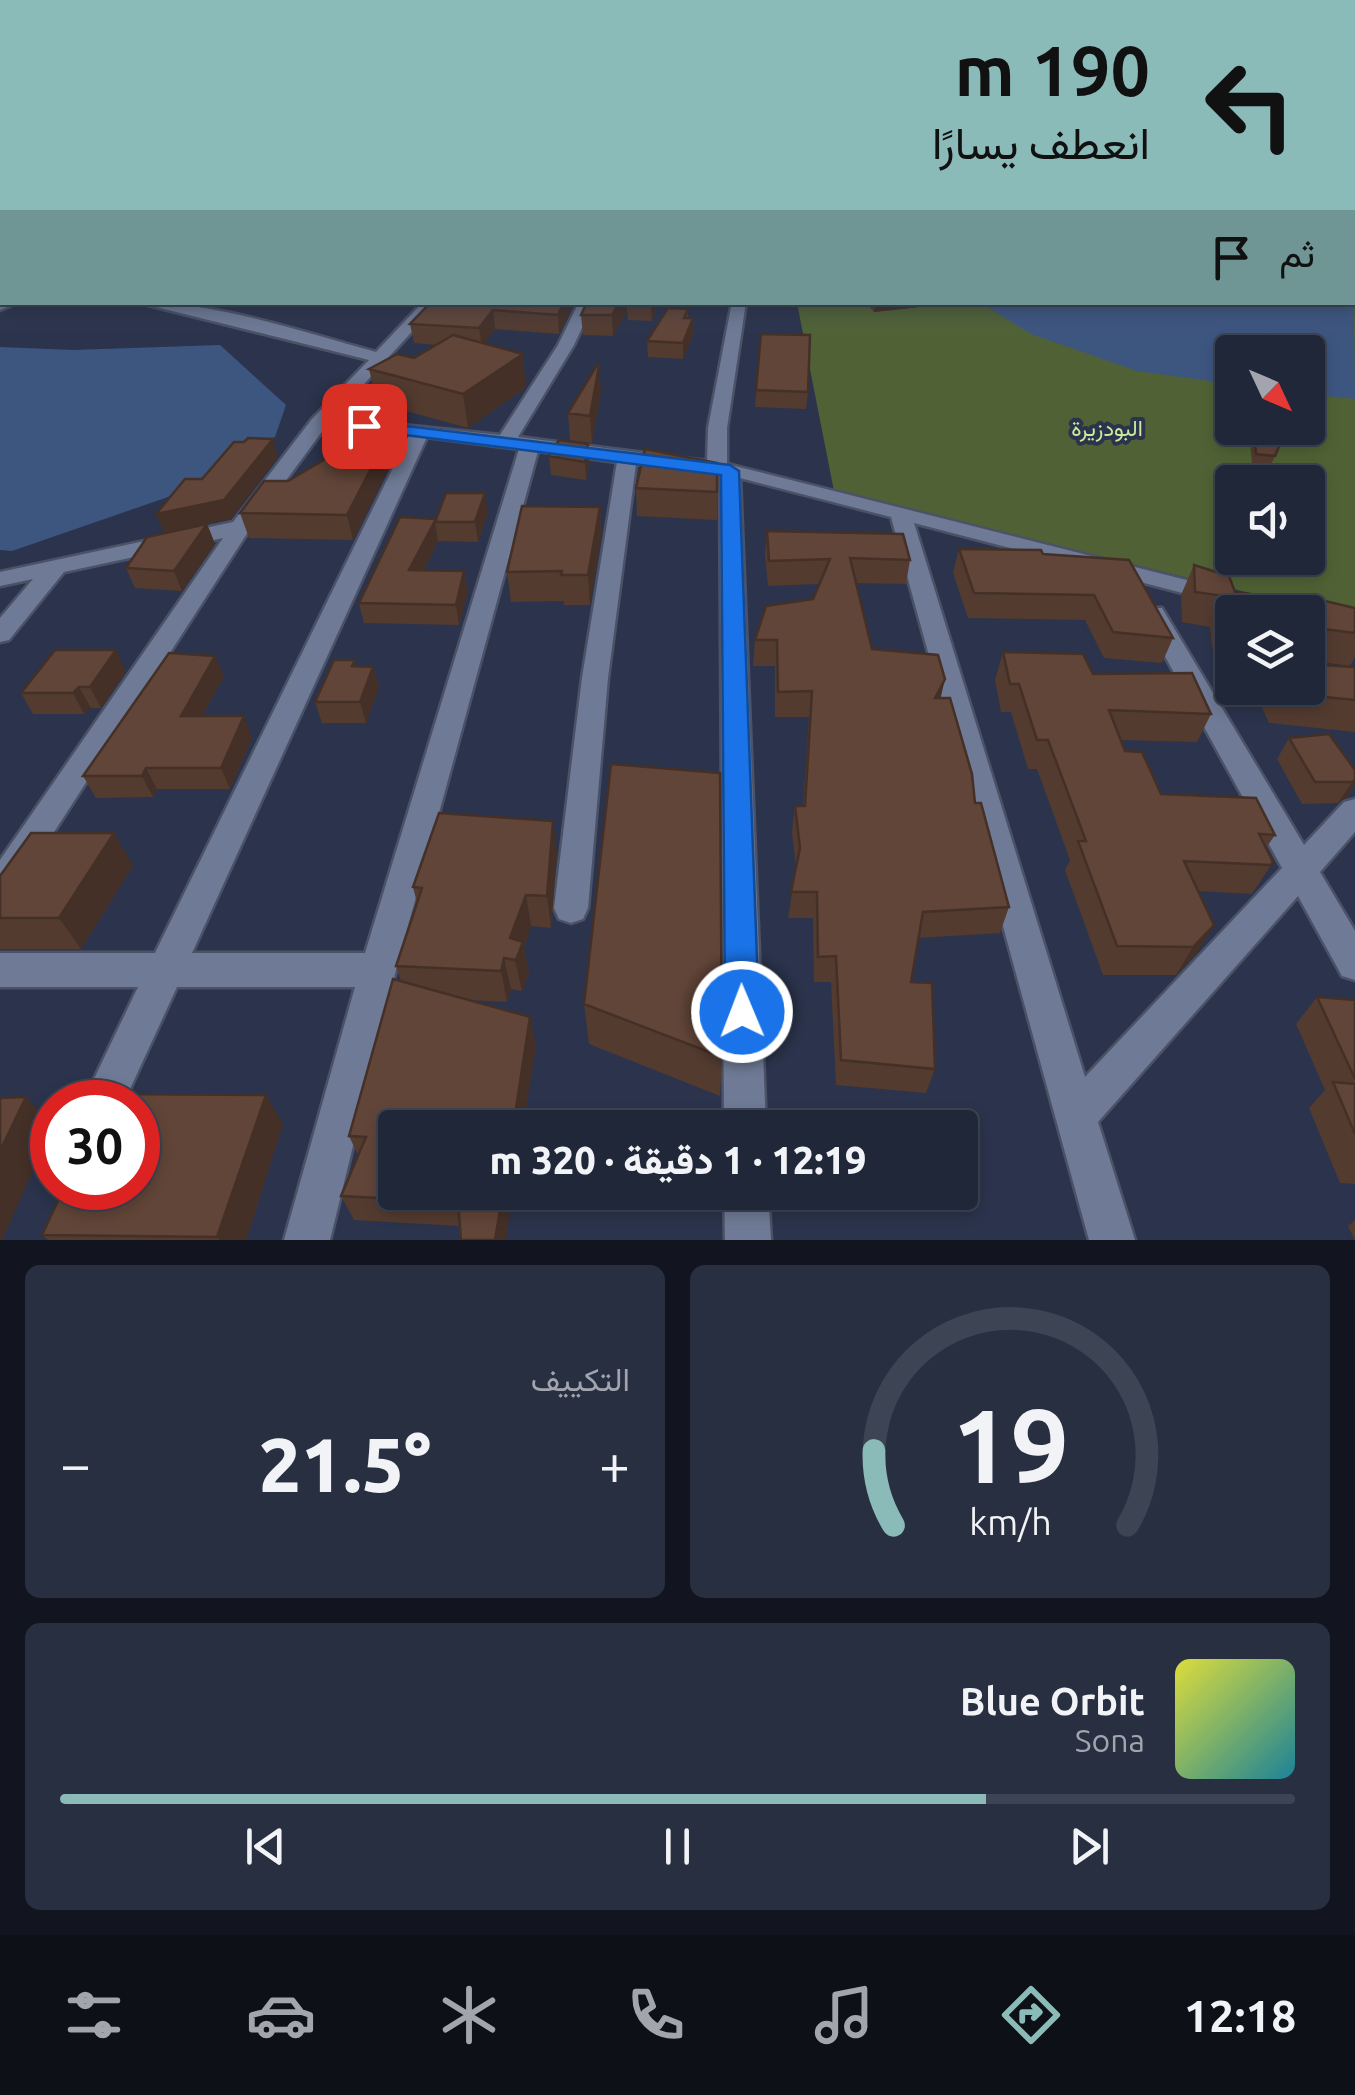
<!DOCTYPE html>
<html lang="ar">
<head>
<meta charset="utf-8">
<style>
  body { margin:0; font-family:Ubuntu,Vazirmatn,sans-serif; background:#282f41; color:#f1f3f6; direction:rtl; height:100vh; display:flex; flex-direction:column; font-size:38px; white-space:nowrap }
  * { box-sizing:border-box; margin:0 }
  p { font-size:32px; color:#a2a5ae }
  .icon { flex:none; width:55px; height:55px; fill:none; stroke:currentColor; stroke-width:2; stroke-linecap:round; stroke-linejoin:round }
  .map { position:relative; height:1240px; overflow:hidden; direction:ltr }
  .details { display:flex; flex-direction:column; gap:25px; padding:25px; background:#12151f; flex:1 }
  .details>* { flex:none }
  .banner { position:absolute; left:0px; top:0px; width:1355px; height:305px; box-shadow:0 5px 15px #0003,0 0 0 2px #3d4453; direction:rtl; background:#8bbbb9; color:#111; overflow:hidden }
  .needle { width:65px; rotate:134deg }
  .controls { position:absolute; left:1215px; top:335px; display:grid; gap:20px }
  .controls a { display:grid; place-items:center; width:110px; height:110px; border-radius:10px; background:#202739; box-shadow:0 5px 15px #0003,0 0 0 2px #3d4453; font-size:50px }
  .speed { position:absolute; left:30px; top:1080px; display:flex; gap:20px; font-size:50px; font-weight:700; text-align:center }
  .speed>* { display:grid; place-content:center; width:130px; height:130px; border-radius:50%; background:#202739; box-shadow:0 5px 15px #0003,0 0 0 2px #3d4453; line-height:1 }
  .speed .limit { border:15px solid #d22; background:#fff; color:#111 }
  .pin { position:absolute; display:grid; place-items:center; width:85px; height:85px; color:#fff; margin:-42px; border-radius:20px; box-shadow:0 5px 15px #0006 }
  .me { position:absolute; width:110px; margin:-55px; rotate:359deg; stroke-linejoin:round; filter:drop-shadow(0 0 8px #0008) }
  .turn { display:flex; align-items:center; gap:35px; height:210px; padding:0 40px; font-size:45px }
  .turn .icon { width:130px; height:130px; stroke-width:2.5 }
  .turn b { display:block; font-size:70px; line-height:85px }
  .then { display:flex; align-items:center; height:95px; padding:0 40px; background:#0003; gap:20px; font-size:38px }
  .big { font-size:75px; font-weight:800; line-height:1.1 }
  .details .tile { flex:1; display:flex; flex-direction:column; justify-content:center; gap:15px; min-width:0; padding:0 35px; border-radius:15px; background:#282f41 }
  .details .dial { align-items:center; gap:0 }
  .dial svg { height:260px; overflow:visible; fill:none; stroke:#3d4453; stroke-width:7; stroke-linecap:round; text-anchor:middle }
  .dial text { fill:#f1f3f6; stroke:none }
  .song { display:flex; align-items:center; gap:30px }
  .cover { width:120px; height:120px; border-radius:15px; background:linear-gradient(135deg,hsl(60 70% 55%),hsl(190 70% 35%)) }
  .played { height:10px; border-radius:5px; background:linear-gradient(90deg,#8bbbb9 75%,#3d4453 75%) }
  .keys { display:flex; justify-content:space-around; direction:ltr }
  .heat { display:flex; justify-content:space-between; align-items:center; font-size:55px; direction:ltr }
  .details .tiles { flex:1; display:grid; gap:25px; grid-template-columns:1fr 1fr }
  .tile:last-child { grid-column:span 2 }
  .trip { position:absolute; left:378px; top:1110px; width:600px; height:100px; border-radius:10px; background:#202739; box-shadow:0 5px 15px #0003,0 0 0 2px #3d4453; font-weight:800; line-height:100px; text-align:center; direction:rtl }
  .tab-bar { display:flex; height:160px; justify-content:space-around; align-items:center; background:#0d1017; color:#a2a5ae }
  .tab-bar .icon { width:70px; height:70px }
  .tab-bar .active { color:#8bbbb9 }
  .tab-bar b { font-size:45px; color:#f1f3f6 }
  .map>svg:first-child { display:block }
  .green { fill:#506235; fill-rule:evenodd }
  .water { fill:#3d5680 }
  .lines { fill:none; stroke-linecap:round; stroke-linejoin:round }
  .minor-casing { stroke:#4b5267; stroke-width:5 }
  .minor { fill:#6f7b96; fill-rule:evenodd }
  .wall { fill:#533b30 }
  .shaded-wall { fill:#443027 }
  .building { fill:#614538; stroke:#443027; stroke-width:2.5 }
  .route { fill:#1a73e8; stroke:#114b97; stroke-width:2.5 }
  .labels { text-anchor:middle; stroke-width:8; stroke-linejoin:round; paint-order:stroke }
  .far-park-label { font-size:22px; fill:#caea9c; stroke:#2b344c }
</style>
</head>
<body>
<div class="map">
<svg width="1355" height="1240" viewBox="0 0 1355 1240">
  <rect width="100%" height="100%" fill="#2b344c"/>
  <path class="green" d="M1355 168V619L834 491 797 303 1352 302ZM1232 352H1308V428H1232ZM1232 482H1308V558H1232Z"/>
  <path class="water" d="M1353 215 1355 399 1308 394V352H1232V384L1137 371 1031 334 981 303 1352 302Z
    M220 345 286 405 275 437 168 497 12 551 0 550V347L73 350Z"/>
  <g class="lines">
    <defs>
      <path id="minor" d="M1352 162H1355V166L1352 167Z
        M2 247V255L0 256V248Z
        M0 275H2V283H0Z
        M0 301 19 302 0 310Z
        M136 302C218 302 298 331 376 352L423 302H439L333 418 500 435 558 345 579 302H594L574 345 518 437 707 461 708 428 732 302H746L727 428V464L1226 590 1229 595 1217 602 914 523 1085 1077 1282 868 1141 613 1144 608H1162L1304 845 1344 802 1355 799V832L1320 872 1355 931V980L1342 976 1298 896 1098 1122 1135 1240H1089L891 517 740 478 766 1128H724L720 475 636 464 608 678 588 908 583 919 571 923 559 919 554 908 582 678 617 462 538 451 396 970 330 1240H284L355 987H177L124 1102H83L138 987H0V953H155L409 435 324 429 250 529 12 897 0 901V860L223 538 64 572 9 640 0 642V618L33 579 0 586V572L233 522 312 419 369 360ZM427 437 519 449 365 953H192Z
        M724 1192H768L771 1240H725Z"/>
    </defs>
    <use href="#minor" class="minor-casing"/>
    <use href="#minor" class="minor"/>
  </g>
  <path class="wall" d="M431 302H575L559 334 495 329 484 344 526 387 468 428 377 403 369 369 414 358 437 345 414 343 410 324Z
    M587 302H659L652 321 628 320 627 311 613 336 583 335 581 315Z
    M865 302H920L919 307 874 312Z
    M688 309V318H693V334L683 359 648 357 647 341Z
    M761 334 808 392 806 409 755 407Z
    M601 391 592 443 570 440 568 413Z
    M398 416 403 439 353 540 249 538 240 513 288 481Z
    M1254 433 1283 437 1271 465 1252 463 1250 442Z
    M588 444 589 462 586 480 551 475 549 456Z
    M636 488 717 492V520L637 516Z
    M600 507 601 536 590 605H564V601L511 602 507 572Z
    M488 512 478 542 438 541 424 570 464 571 468 591 459 625 364 623 359 603 436 519Z
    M207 524 215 544 182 591 135 588 126 568Z
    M767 531 910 560 906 584 856 583 872 649 940 698 1009 907 1000 933 918 938 911 982 935 1069 926 1093 836 1085 831 982H814L813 918H788L796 868 792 832 795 806H803L809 717H775V666H753L755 640 813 599 819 584 768 586 765 555Z
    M959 549 1043 554 1173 638 1162 663 1104 658 1085 620 968 618 953 573Z
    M1194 565 1235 592 1355 608V657L1350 666 1308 660V612H1232V650L1212 647 1210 627 1182 622 1181 595Z
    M1003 652 1093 674 1211 714 1197 742 1120 740 1125 751 1161 794 1275 835 1266 848 1273 862 1252 894 1198 891 1197 953 1176 975H1103L1065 870 1070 860 1037 769H1028L1011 712H1001L995 680Z
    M1320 665 1355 667V732L1269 723 1259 701 1266 688H1308Z
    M357 667H373L379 687 366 723H322L315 702Z
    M126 671 101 708H91L84 714H33L21 693Z
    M224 676 202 716 252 738 230 789H157L153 797 96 798 83 776Z
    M1289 738 1355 770V784L1346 798 1338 803 1302 804 1277 759Z
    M557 853 551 928 531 926 524 948 529 973 522 991 511 989 507 1002 469 1000 536 1044 523 1128H395L513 1192 460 1226 354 1220 341 1196 358 1155 349 1136 401 981 396 966 417 903 413 887Z
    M133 865 81 949H0V876Z
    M1317 997 1355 1000V1184L1340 1183 1309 1108 1325 1090 1296 1024Z
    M584 1004 722 1057 720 1096 589 1044Z
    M283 1124 246 1240H48L42 1235Z
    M1355 1220V1240L1348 1226Z"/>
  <path class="shaded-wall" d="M564 302H575L559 334 558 315Z
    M620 302H631L627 304V311L613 336 612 315Z
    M652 302H659L652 321 651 305Z
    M876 302H920L919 307 874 312Z
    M493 310 495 329 482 347 479 328Z
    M693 318V334L683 359V343Z
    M523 354 526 387 468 428 463 394Z
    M599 366 601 391 592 443 590 416Z
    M398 416 403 439 353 540 347 515Z
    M273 439 278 457 231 519 164 533 156 514Z
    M588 444 589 462 586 480 585 462Z
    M485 493 488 512 478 542 475 522Z
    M600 507 601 536 590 605 588 575Z
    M435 522 438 541 414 590 409 570Z
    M207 524 215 544 182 591 174 571Z
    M464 571 468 591 459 625 456 605Z
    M116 650 126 671 101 708 90 687Z
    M215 656 224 676 191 737 181 716Z
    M373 667 379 687 366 723 360 702Z
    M945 679 939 705 935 698Z
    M79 687 91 708 84 714 73 693Z
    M244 716 252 738 230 789 221 768Z
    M146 768 157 789 153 797 142 776Z
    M1355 780V784L1346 798 1338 803 1352 782Z
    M553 821 557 853 551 928 547 896Z
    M114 833 133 865 81 949 59 918Z
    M526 895 531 926 524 948 529 973 522 991 510 938Z
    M1214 925 1197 953 1176 975 1193 947Z
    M504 958 511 989 507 1002 501 971Z
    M530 1017 536 1044 523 1128H513Z
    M266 1095 283 1124 246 1240H220L217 1237Z
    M26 1097 52 1125V1128L2 1240H0V1151Z
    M503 1192H513L506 1240H495Z"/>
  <path class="building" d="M431 302H564L558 315 493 310 479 328 410 324Z
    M587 302H620L612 315H581Z
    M628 302H652L651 305Z
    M668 308 688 309 684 318H693L683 343 647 341Z
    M761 334 810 335 808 392 756 390Z
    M453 335 523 354 463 394 369 369 397 354 414 358Z
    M597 365 599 366 590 416 568 413Z
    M398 416 347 515 240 513 264 481H288Z
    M1254 433 1283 437 1275 456 1256 454Z
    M248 438 273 439 224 500 156 514 185 479H202L234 442H244Z
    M559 440 588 444 585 462 549 456Z
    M645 449 717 463V492L636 488Z
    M446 493H485L475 522H435Z
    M522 506 600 507 588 575H561L562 571 507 572Z
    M400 517 436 519 409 570 464 571 456 605 359 603Z
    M207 524 174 571 126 568 147 537Z
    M767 531 903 534 910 560 850 558 872 649 938 655 945 679 935 698H950L972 774 975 803H981L1009 907 923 912 911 982 932 983 935 1069 841 1060 836 956 818 957 817 892H791L800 848 795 806H805L812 691 778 692 777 640H755L766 606 813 599 830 559 769 561Z
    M959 549 1041 550 1043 554 1129 560 1173 638 1113 632 1094 595 974 593Z
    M1194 565 1229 576 1235 592 1297 600 1299 595 1355 608V633L1308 627V612H1232V617L1226 616 1224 596 1195 592Z
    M55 650H116L90 687H79L73 693H21Z
    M1003 652 1083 654 1093 674 1192 673 1211 714 1109 710 1125 751 1142 752 1161 794 1256 798 1275 835 1259 834 1273 862 1271 865 1184 861 1214 925 1193 947 1117 946 1078 841H1086L1048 740H1037L1019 684H1010Z
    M169 653 215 656 181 716H244L221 768H146L142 776H83Z
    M334 660H355L352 666 373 667 360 702H315Z
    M1320 665 1355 667V700L1286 693 1283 688H1308V671H1320Z
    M1329 734 1355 770V780L1352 782H1315L1289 738Z
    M611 764 720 773 722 1057 584 1004Z
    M439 813 553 821 547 896 526 895 510 938 523 942 516 960 504 958 501 971 396 966 422 888 413 887Z
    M31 833H114L59 918H0V876Z
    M393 979 530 1017 513 1128H395V1192H503L495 1240H461L458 1202 341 1196 366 1137 349 1136Z
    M1317 997 1355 1000V1079Z
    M1333 1082 1355 1084V1134Z
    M109 1094 266 1095 217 1237 42 1235 64 1188H138V1102H104Z
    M26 1097 0 1151V1098Z"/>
  <linearGradient id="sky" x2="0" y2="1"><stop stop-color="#181d2a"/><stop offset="0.48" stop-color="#44506c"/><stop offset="1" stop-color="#44506c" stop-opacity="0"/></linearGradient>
  <rect width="1355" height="336" fill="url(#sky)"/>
  <path class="route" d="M364 421 730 465 739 471 759 1012 754 1023 742 1028 730 1023 725 1012 721 475 358 429 356 426Z"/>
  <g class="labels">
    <g class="far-park-label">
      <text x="1107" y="436">البودزيرة</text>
    </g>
  </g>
</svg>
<div class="controls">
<a><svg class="needle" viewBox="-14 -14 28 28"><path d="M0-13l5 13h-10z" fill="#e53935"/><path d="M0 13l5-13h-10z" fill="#a2a5ae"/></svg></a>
<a><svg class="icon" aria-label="sound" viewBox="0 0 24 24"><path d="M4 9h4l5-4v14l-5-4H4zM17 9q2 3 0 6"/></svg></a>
<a><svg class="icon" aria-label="layers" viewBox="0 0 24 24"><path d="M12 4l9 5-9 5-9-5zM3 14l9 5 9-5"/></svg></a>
</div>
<div class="speed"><div class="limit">30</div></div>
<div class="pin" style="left:364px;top:426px;background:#d93025"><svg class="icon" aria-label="arrive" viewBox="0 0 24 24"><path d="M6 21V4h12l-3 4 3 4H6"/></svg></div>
<svg class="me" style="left:742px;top:1012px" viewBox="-20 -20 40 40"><circle r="17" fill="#1a73e8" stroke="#fff" stroke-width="3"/><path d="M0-11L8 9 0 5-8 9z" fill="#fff"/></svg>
<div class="trip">12:19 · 1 دقيقة · 320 m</div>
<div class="banner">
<div class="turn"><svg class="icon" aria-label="left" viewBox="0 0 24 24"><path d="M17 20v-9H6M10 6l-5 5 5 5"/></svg><div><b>190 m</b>انعطف يسارًا</div></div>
<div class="then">ثم<svg class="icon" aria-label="arrive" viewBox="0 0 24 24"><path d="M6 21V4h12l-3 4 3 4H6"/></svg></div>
</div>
</div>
<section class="details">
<div class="tiles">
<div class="tile dial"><svg viewBox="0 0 100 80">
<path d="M14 69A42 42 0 1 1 86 69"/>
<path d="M14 69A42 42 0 0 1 8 46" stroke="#8bbbb9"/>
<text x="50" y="56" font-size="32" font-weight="700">19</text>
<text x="50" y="72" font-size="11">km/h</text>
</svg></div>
<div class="tile"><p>التكييف</p>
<div class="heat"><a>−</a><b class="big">21.5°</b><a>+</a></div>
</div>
<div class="tile">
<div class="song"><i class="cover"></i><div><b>Blue Orbit</b><p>Sona</p></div></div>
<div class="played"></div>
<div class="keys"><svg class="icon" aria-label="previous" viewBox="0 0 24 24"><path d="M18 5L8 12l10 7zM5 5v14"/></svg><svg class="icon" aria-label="pause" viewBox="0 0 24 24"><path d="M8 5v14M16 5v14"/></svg><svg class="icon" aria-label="next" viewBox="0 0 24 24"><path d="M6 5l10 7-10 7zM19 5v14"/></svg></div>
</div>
</div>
</section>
<nav class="tab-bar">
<b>12:18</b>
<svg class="icon active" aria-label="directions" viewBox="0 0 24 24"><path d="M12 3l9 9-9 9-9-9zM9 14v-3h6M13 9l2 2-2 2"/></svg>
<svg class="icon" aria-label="music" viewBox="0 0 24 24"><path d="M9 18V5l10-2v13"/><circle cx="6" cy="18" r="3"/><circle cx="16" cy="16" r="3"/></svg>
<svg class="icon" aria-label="phone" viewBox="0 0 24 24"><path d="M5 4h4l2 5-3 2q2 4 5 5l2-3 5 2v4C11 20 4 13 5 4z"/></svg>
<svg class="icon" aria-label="climate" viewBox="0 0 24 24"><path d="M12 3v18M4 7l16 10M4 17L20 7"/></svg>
<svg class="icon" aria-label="car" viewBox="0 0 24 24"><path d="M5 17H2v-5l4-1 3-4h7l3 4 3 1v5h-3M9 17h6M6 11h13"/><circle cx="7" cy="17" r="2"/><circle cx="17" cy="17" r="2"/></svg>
<svg class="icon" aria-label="filters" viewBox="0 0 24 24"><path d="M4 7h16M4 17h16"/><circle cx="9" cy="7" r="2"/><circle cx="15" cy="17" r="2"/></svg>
</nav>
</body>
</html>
